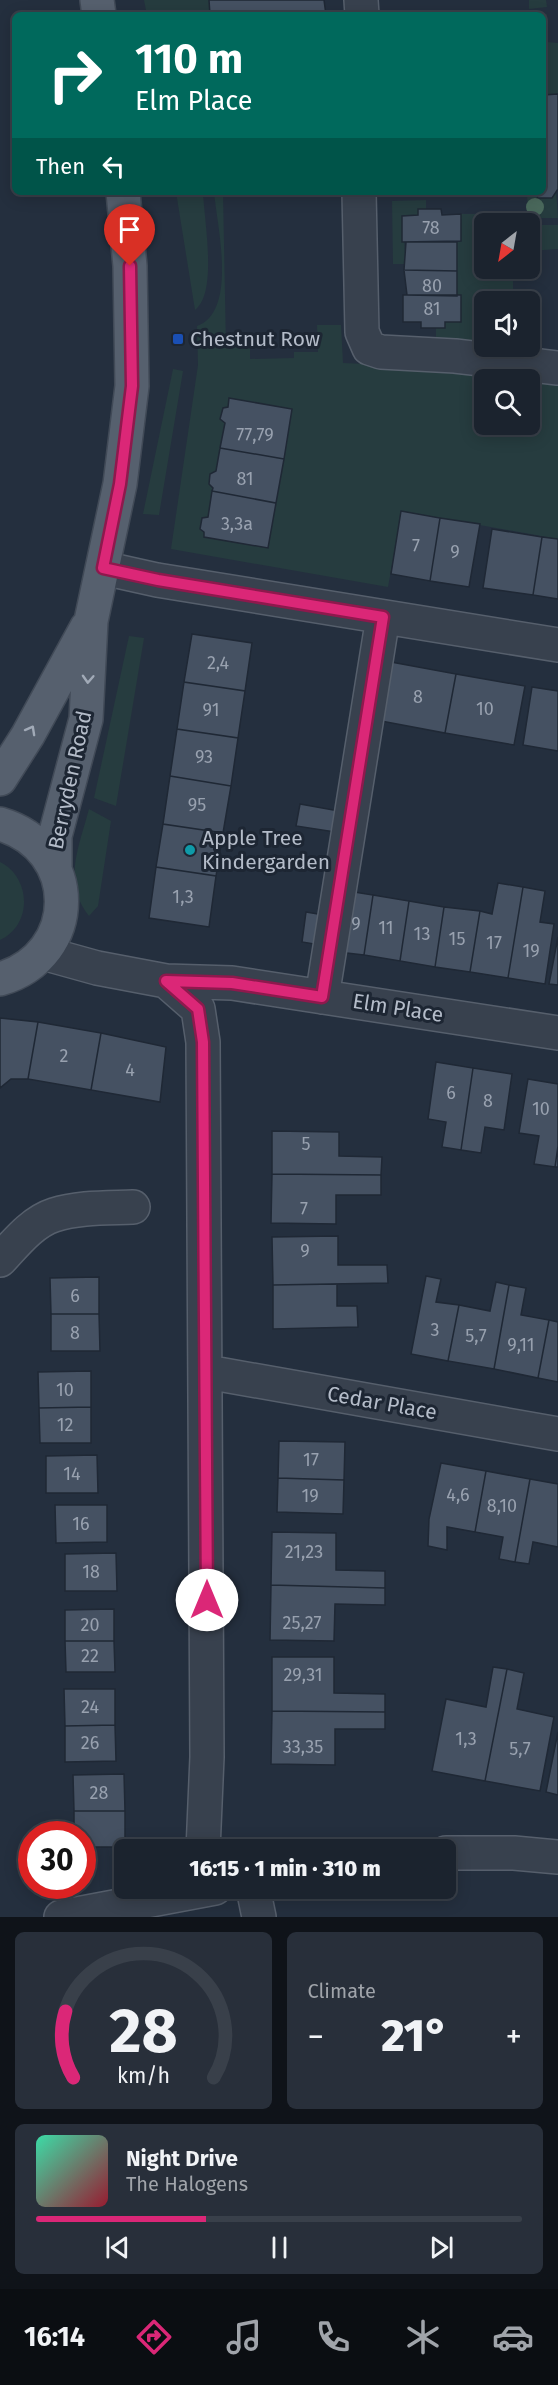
<!DOCTYPE html>
<html lang="en">
<head>
<meta charset="utf-8">
<style>
  body { margin:0; font-family:"Fira Sans",sans-serif; background:#282f3a; color:#f1f3f6; height:100vh; display:flex; flex-direction:column; font-size:22px; white-space:nowrap }
  * { box-sizing:border-box; margin:0 }
  p { font-size:20px; color:#a0a4aa }
  .icon { flex:none; width:33px; height:33px; fill:none; stroke:currentColor; stroke-width:2; stroke-linecap:round; stroke-linejoin:round }
  .map { position:relative; height:1917px; overflow:hidden }
  .drawer { display:flex; flex-direction:column; gap:15px; padding:15px; background:#0f1319; flex:1 }
  .drawer>* { flex:none }
  .top-card { position:absolute; left:12px; top:12px; width:534px; height:183px; border-radius:9px; box-shadow:0 3px 15px #0003,0 0 0 2px #39404a; background:#00695c; color:#fff; overflow:hidden }
  .needle { width:39px; rotate:211deg }
  .fabs { position:absolute; left:474px; top:213px; display:grid; gap:12px }
  .fabs a { display:grid; place-items:center; width:66px; height:66px; border-radius:9px; background:#1b232e; box-shadow:0 3px 15px #0003,0 0 0 2px #39404a; font-size:30px }
  .speed { position:absolute; left:18px; top:1821px; display:flex; gap:12px; font-size:30px; font-weight:700; text-align:center }
  .speed>* { display:grid; place-content:center; width:78px; height:78px; border-radius:50%; background:#1b232e; box-shadow:0 3px 15px #0003,0 0 0 2px #39404a; line-height:1 }
  .speed .limit { border:9px solid #d22; background:#fff; color:#111 }
  .pin { position:absolute; display:grid; place-items:center; width:51px; height:51px; color:#fff; margin:-62px -26px; border-radius:50% 50% 50% 0; rotate:-45deg; box-shadow:0 0 6px #0007 }
  .pin .icon { rotate:45deg }
  .me { position:absolute; width:66px; margin:-33px; rotate:0deg; stroke-linejoin:round; filter:drop-shadow(0 0 4px #0008) }
  .turn { display:flex; align-items:center; gap:21px; height:126px; padding:0 24px; font-size:27px }
  .turn .icon { width:78px; height:78px; stroke-width:2.5 }
  .turn b { display:block; font-size:42px; line-height:51px }
  .then { display:flex; align-items:center; height:57px; padding:0 24px; background:#0003; gap:12px; font-size:22px }
  .big { font-size:45px; font-weight:800; line-height:1.1 }
  .drawer .tile { flex:1; display:flex; flex-direction:column; justify-content:center; gap:9px; min-width:0; padding:0 21px; border-radius:9px; background:#282f3a }
  .drawer .dial { align-items:center; gap:0 }
  .dial svg { height:156px; overflow:visible; fill:none; stroke:#39404a; stroke-width:7; stroke-linecap:round; text-anchor:middle }
  .dial text { fill:#f1f3f6; stroke:none }
  .song { display:flex; align-items:center; gap:18px }
  .cover { width:72px; height:72px; border-radius:9px; background:linear-gradient(135deg,hsl(160 70% 55%),hsl(350 70% 35%)) }
  .played { height:6px; border-radius:3px; background:linear-gradient(90deg,#db2777 35%,#39404a 35%) }
  .keys { display:flex; justify-content:space-around; direction:ltr }
  .heat { display:flex; justify-content:space-between; align-items:center; font-size:33px; direction:ltr }
  .drawer .tiles { flex:1; display:grid; gap:15px; grid-template-columns:1fr 1fr }
  .tile:last-child { grid-column:span 2 }
  .trip { position:absolute; left:114px; top:1839px; width:342px; height:60px; border-radius:9px; background:#1b232e; box-shadow:0 3px 15px #0003,0 0 0 2px #39404a; font-weight:800; line-height:60px; text-align:center }
  .dock { display:flex; height:96px; justify-content:space-around; align-items:center; background:#0b0e12; color:#a0a4aa }
  .dock .icon { width:42px; height:42px }
  .dock .selected { color:#db2777 }
  .dock b { font-size:27px; color:#f1f3f6 }
  .map>svg:first-child { display:block }
  .green { fill:#263c3f; fill-rule:evenodd }
  .building { fill:#455162; stroke:#1f2835; stroke-width:1.5 }
  .lines { fill:none; stroke-linecap:round; stroke-linejoin:round }
  .minor-casing { stroke:#565f6c; stroke-width:36 }
  .major-casing { stroke:#414a57; stroke-width:36 }
  .minor { stroke:#38414e; stroke-width:33 }
  .major { stroke:#56606e; stroke-width:33 }
  .tree { fill:#4b6a5d }
  .oneway { stroke:#a1aab7 }
  .route-casing { stroke:#8e194d; stroke-width:15 }
  .route { stroke:#db2777; stroke-width:10 }
  .transit-dot { fill:#1a4fb4; stroke:#1d2633; stroke-width:2 }
  .culture-dot { fill:#0f9aa8; stroke:#1d2633; stroke-width:2 }
  .labels { text-anchor:middle; stroke-width:6; stroke-linejoin:round; paint-order:stroke }
  .number-label { font-size:18px; fill:#98a1af }
  .poi-label { font-size:21px; fill:#b4bcc9; stroke:#1d2633; text-anchor:start }
  .street-label { font-size:21px; fill:#b4bcc9; stroke:#1d2633 }
</style>
</head>
<body>
<div class="map">
<svg width="558" height="1917" viewBox="0 0 558 1917">
  <rect width="100%" height="100%" fill="#242f3e"/>
  <path class="green" d="M144 0H209L210 15H147Z
    M529 0H546L547 7 529 9Z
    M547 14V42L558 43V94L543 95V15H529Z
    M556 189 558 218H528L527 192H533L538 198H552Z
    M176 192H203C204 220 218 293 195 310Z
    M214 192H223L226 347 250 346V359L294 358V352H318L317 325H341L343 363 453 368 558 380V539L402 511 388 587 171 549 198 365 197 326C238 311 217 226 214 192ZM484 380H530V424H484Z
    M426 200V209L418 215 402 216 406 264H393L392 201Z
    M461 214H512V223L484 224V268L513 269V301L484 302V346L436 341V328H444L445 322 457 296V242L461 241Z
    M530 225H558V249L530 251Z
    M173 369 183 371 159 515 143 514Z
    M129 636 144 638 116 806 94 798Z
    M89 809 111 821 98 906 89 916C62 882 79 847 89 809Z
    M0 862C31 877 33 925 0 940Z"/>
  <path class="building" d="M209 0H324L326 15H210Z
    M558 94V189L552 198H538L533 192H543V95Z
    M418 209H441L442 215 461 214V241L402 242V216L418 215Z
    M406 242H457V271L404 270Z
    M404 270 457 271V296L407 295Z
    M403 295H461V322H445V328H421V322H403Z
    M229 398 292 409 284 459 220 448 225 423 220 419 223 408 228 407Z
    M220 448 284 459 276 503 212 491 213 488 209 484 210 474 216 471Z
    M212 491 276 503 268 548 204 537V532L200 529 202 518 208 517Z
    M401 511 440 518 430 581 391 574Z
    M440 518 480 524 469 587 430 581Z
    M492 529 542 537 533 595 483 588Z
    M542 537 558 539V599L533 595Z
    M192 634 252 643 245 691 184 682Z
    M391 662 456 674 445 733 381 721Z
    M456 674 525 686 514 745 445 733Z
    M184 682 245 691 238 738 177 729Z
    M532 687 558 691V751L523 745Z
    M177 729 238 738 231 786 170 776Z
    M170 776 231 786 223 833 163 824Z
    M300 804 339 811 335 832 296 826Z
    M163 824 223 833 216 876 156 867Z
    M156 867 216 876 209 927 149 918Z
    M498 883 523 887 508 978 470 972 480 911 492 914Z
    M523 887 545 891 540 922 554 924 545 984 508 978Z
    M348 891 373 895 364 955 338 952Z
    M373 895 409 901 400 961 364 955Z
    M409 901 444 907 435 967 400 961Z
    M444 907 480 911 470 972 435 967Z
    M306 912 324 915 320 945 302 942Z
    M558 937V985L549 984Z
    M0 1018 38 1022 28 1079H11L0 1088Z
    M38 1022 101 1033 91 1090 28 1079Z
    M101 1033 166 1047 160 1102 91 1090Z
    M436 1062 473 1068 461 1150 442 1147 446 1122 428 1119Z
    M473 1068 512 1074 504 1130 485 1127 481 1153 461 1150Z
    M528 1079 558 1084V1146L555 1167 534 1164 539 1136 519 1133Z
    M272 1131 339 1132V1156L382 1157 381 1175 272 1174Z
    M558 1146V1167H555Z
    M272 1174 381 1175V1195H336V1224L271 1223Z
    M338 1236V1265H387L388 1283 273 1285 272 1237Z
    M426 1276 441 1279 436 1302 459 1305 448 1361 411 1354Z
    M99 1277V1314H51L50 1278Z
    M496 1282 509 1285 494 1369 448 1361 459 1305 490 1311Z
    M337 1284V1306H357L358 1327 273 1329V1285Z
    M509 1285 526 1288 521 1315 549 1320 538 1378 494 1369Z
    M51 1314H99L100 1351H51Z
    M549 1320 558 1322V1382L538 1378Z
    M91 1371V1407L39 1408 38 1372Z
    M91 1407V1443H40L39 1408Z
    M279 1441 345 1442 344 1480 278 1478Z
    M97 1455 98 1493H46V1456Z
    M441 1463 486 1471 475 1532 447 1527V1550L428 1546 429 1519Z
    M486 1471 530 1479 515 1562 499 1559 503 1537 475 1532Z
    M278 1478 344 1480 343 1514 277 1512Z
    M530 1479 558 1484V1547L533 1542 529 1564 515 1562Z
    M55 1505H107V1542L56 1543Z
    M272 1532 336 1533V1570L385 1571V1588L271 1585Z
    M116 1553 117 1591H65V1554Z
    M271 1585 385 1588V1605L335 1604 334 1641 270 1640Z
    M114 1609V1641H65V1610Z
    M65 1641H114L115 1672H66Z
    M272 1657H334V1693L385 1694V1712L272 1711Z
    M493 1667 507 1669 485 1781 432 1771 446 1699 486 1707Z
    M507 1669 524 1673 517 1709 554 1717 540 1791 485 1781Z
    M64 1689H115V1725L65 1726Z
    M272 1711 385 1712V1729H335V1765L271 1764Z
    M115 1725 116 1761 65 1762V1726Z
    M558 1732V1795L546 1792Z
    M124 1774 125 1811H74L73 1775Z
    M74 1811H125V1847H82V1834H74Z"/>
  <g class="lines">
    <defs>
      <path id="minor" d="M361 0 362 15
        M359 192 362 332 369 348 381 352 455 356 558 368
        M103 568 157 580 558 645
        M43 953 97 968 166 981 198 1009 203 1042 207 1757 203 1850
        M166 981 232 983 558 1033
        M322 997 383 617
        M0 1260C15 1244 32 1222 54 1215 78 1207 107 1208 133 1207
        M207 1372 558 1434
        M446 1853H514L558 1857
        M253 1888 259 1917
        M61 1917 215 1888"/>
      <path id="major" d="M97 0 99 15
        M0 779 28 735 87 627
        M0 824C82 848 82 955 0 979
        M55 868V836L86 719 91 621 120 484 132 386 130 266 123 192"/>
    </defs>
    <use href="#minor" class="minor-casing"/>
    <use href="#major" class="major-casing"/>
    <use href="#minor" class="minor"/>
    <use href="#major" class="major"/>
  </g>
  <circle class="tree" cx="535" cy="207" r="9"/>
  <defs><path id="oneway-chevron" d="M-2-3.5L2.5 0L-2 3.5" fill="none" stroke-width="1.6" stroke-linecap="round" stroke-linejoin="round" transform="scale(1.5)"/></defs>
  <g class="oneway">
    <use href="#oneway-chevron" transform="translate(88 679) rotate(93)"/>
    <use href="#oneway-chevron" transform="translate(31 730) rotate(-61)"/>
  </g>
  <g class="lines">
    <defs>
      <path id="route" d="M130 266 132 386 120 484 103 568 158 580 383 617 322 997 232 983 166 981 198 1009 203 1042 207 1600"/>
    </defs>
    <use href="#route" class="route-casing"/>
    <use href="#route" class="route"/>
  </g>
  <rect class="transit-dot" x="172" y="333" width="12" height="12" rx="3"/>
  <circle class="culture-dot" cx="190" cy="850" r="6"/>
  <g class="labels">
    <g class="number-label">
      <text x="431" y="234">78</text>
      <text x="432" y="292">80</text>
      <text x="432" y="315">81</text>
      <text x="255" y="441">77,79</text>
      <text x="245" y="485">81</text>
      <text x="237" y="530">3,3a</text>
      <text x="416" y="552">7</text>
      <text x="455" y="558">9</text>
      <text x="218" y="669">2,4</text>
      <text x="418" y="703">8</text>
      <text x="485" y="715">10</text>
      <text x="211" y="716">91</text>
      <text x="204" y="763">93</text>
      <text x="197" y="811">95</text>
      <text x="183" y="903">1,3</text>
      <text x="356" y="930">9</text>
      <text x="386" y="934">11</text>
      <text x="422" y="940">13</text>
      <text x="457" y="945">15</text>
      <text x="494" y="949">17</text>
      <text x="531" y="957">19</text>
      <text x="64" y="1062">2</text>
      <text x="130" y="1076">4</text>
      <text x="451" y="1099">6</text>
      <text x="488" y="1107">8</text>
      <text x="541" y="1115">10</text>
      <text x="306" y="1150">5</text>
      <text x="304" y="1215">7</text>
      <text x="305" y="1257">9</text>
      <text x="75" y="1302">6</text>
      <text x="435" y="1336">3</text>
      <text x="75" y="1339">8</text>
      <text x="476" y="1342">5,7</text>
      <text x="521" y="1351">9,11</text>
      <text x="65" y="1396">10</text>
      <text x="65" y="1431">12</text>
      <text x="311" y="1466">17</text>
      <text x="72" y="1480">14</text>
      <text x="458" y="1501">4,6</text>
      <text x="310" y="1502">19</text>
      <text x="502" y="1512">8,10</text>
      <text x="81" y="1530">16</text>
      <text x="304" y="1558">21,23</text>
      <text x="91" y="1578">18</text>
      <text x="302" y="1629">25,27</text>
      <text x="90" y="1631">20</text>
      <text x="90" y="1662">22</text>
      <text x="303" y="1681">29,31</text>
      <text x="90" y="1713">24</text>
      <text x="466" y="1745">1,3</text>
      <text x="90" y="1749">26</text>
      <text x="303" y="1753">33,35</text>
      <text x="520" y="1755">5,7</text>
      <text x="99" y="1799">28</text>
    </g>
    <g class="poi-label">
      <text x="190" y="346">Chestnut Row</text>
      <text x="202" y="845">Apple Tree<tspan x="202" dy="24">Kindergarden</tspan></text>
    </g>
    <g class="street-label">
      <text transform="translate(70 780) rotate(-78)" y="7">Berryden Road</text>
      <text transform="translate(398 1008) rotate(9)" y="7">Elm Place</text>
      <text transform="translate(382 1403) rotate(10)" y="7">Cedar Place</text>
    </g>
  </g>
</svg>
<div class="fabs">
<a><svg class="needle" viewBox="-14 -14 28 28"><path d="M0-13l5 13h-10z" fill="#e53935"/><path d="M0 13l5-13h-10z" fill="#a0a4aa"/></svg></a>
<a><svg class="icon" aria-label="sound" viewBox="0 0 24 24"><path d="M4 9h4l5-4v14l-5-4H4zM17 9q2 3 0 6"/></svg></a>
<a><svg class="icon" aria-label="search" viewBox="0 0 24 24"><circle cx="10" cy="10" r="6"/><path d="M15 15l6 6"/></svg></a>
</div>
<div class="speed"><div class="limit">30</div></div>
<div class="pin" style="left:130px;top:266px;background:#d93025"><svg class="icon" aria-label="arrive" viewBox="0 0 24 24"><path d="M6 21V4h12l-3 4 3 4H6"/></svg></div>
<svg class="me" style="left:207px;top:1600px" viewBox="-20 -20 40 40"><circle r="19" fill="#fff"/><path d="M0-13L10 11 0 6-10 11z" fill="#db2777"/></svg>
<div class="trip">16:15 · 1 min · 310 m</div>
<div class="top-card">
<div class="turn"><svg class="icon" aria-label="right" viewBox="0 0 24 24"><path d="M7 20v-9h11M14 6l5 5-5 5"/></svg><div><b>110 m</b>Elm Place</div></div>
<div class="then">Then<svg class="icon" aria-label="left" viewBox="0 0 24 24"><path d="M17 20v-9H6M10 6l-5 5 5 5"/></svg></div>
</div>
</div>
<section class="drawer">
<div class="tiles">
<div class="tile dial"><svg viewBox="0 0 100 80">
<path d="M14 69A42 42 0 1 1 86 69"/>
<path d="M14 69A42 42 0 0 1 10 35" stroke="#db2777"/>
<text x="50" y="56" font-size="32" font-weight="700">28</text>
<text x="50" y="72" font-size="11">km/h</text>
</svg></div>
<div class="tile"><p>Climate</p>
<div class="heat"><a>−</a><b class="big">21°</b><a>+</a></div>
</div>
<div class="tile">
<div class="song"><i class="cover"></i><div><b>Night Drive</b><p>The Halogens</p></div></div>
<div class="played"></div>
<div class="keys"><svg class="icon" aria-label="previous" viewBox="0 0 24 24"><path d="M18 5L8 12l10 7zM5 5v14"/></svg><svg class="icon" aria-label="pause" viewBox="0 0 24 24"><path d="M8 5v14M16 5v14"/></svg><svg class="icon" aria-label="next" viewBox="0 0 24 24"><path d="M6 5l10 7-10 7zM19 5v14"/></svg></div>
</div>
</div>
</section>
<nav class="dock">
<b>16:14</b>
<svg class="icon selected" aria-label="directions" viewBox="0 0 24 24"><path d="M12 3l9 9-9 9-9-9zM9 14v-3h6M13 9l2 2-2 2"/></svg>
<svg class="icon" aria-label="music" viewBox="0 0 24 24"><path d="M9 18V5l10-2v13"/><circle cx="6" cy="18" r="3"/><circle cx="16" cy="16" r="3"/></svg>
<svg class="icon" aria-label="phone" viewBox="0 0 24 24"><path d="M5 4h4l2 5-3 2q2 4 5 5l2-3 5 2v4C11 20 4 13 5 4z"/></svg>
<svg class="icon" aria-label="climate" viewBox="0 0 24 24"><path d="M12 3v18M4 7l16 10M4 17L20 7"/></svg>
<svg class="icon" aria-label="car" viewBox="0 0 24 24"><path d="M5 17H2v-5l4-1 3-4h7l3 4 3 1v5h-3M9 17h6M6 11h13"/><circle cx="7" cy="17" r="2"/><circle cx="17" cy="17" r="2"/></svg>
</nav>
</body>
</html>
